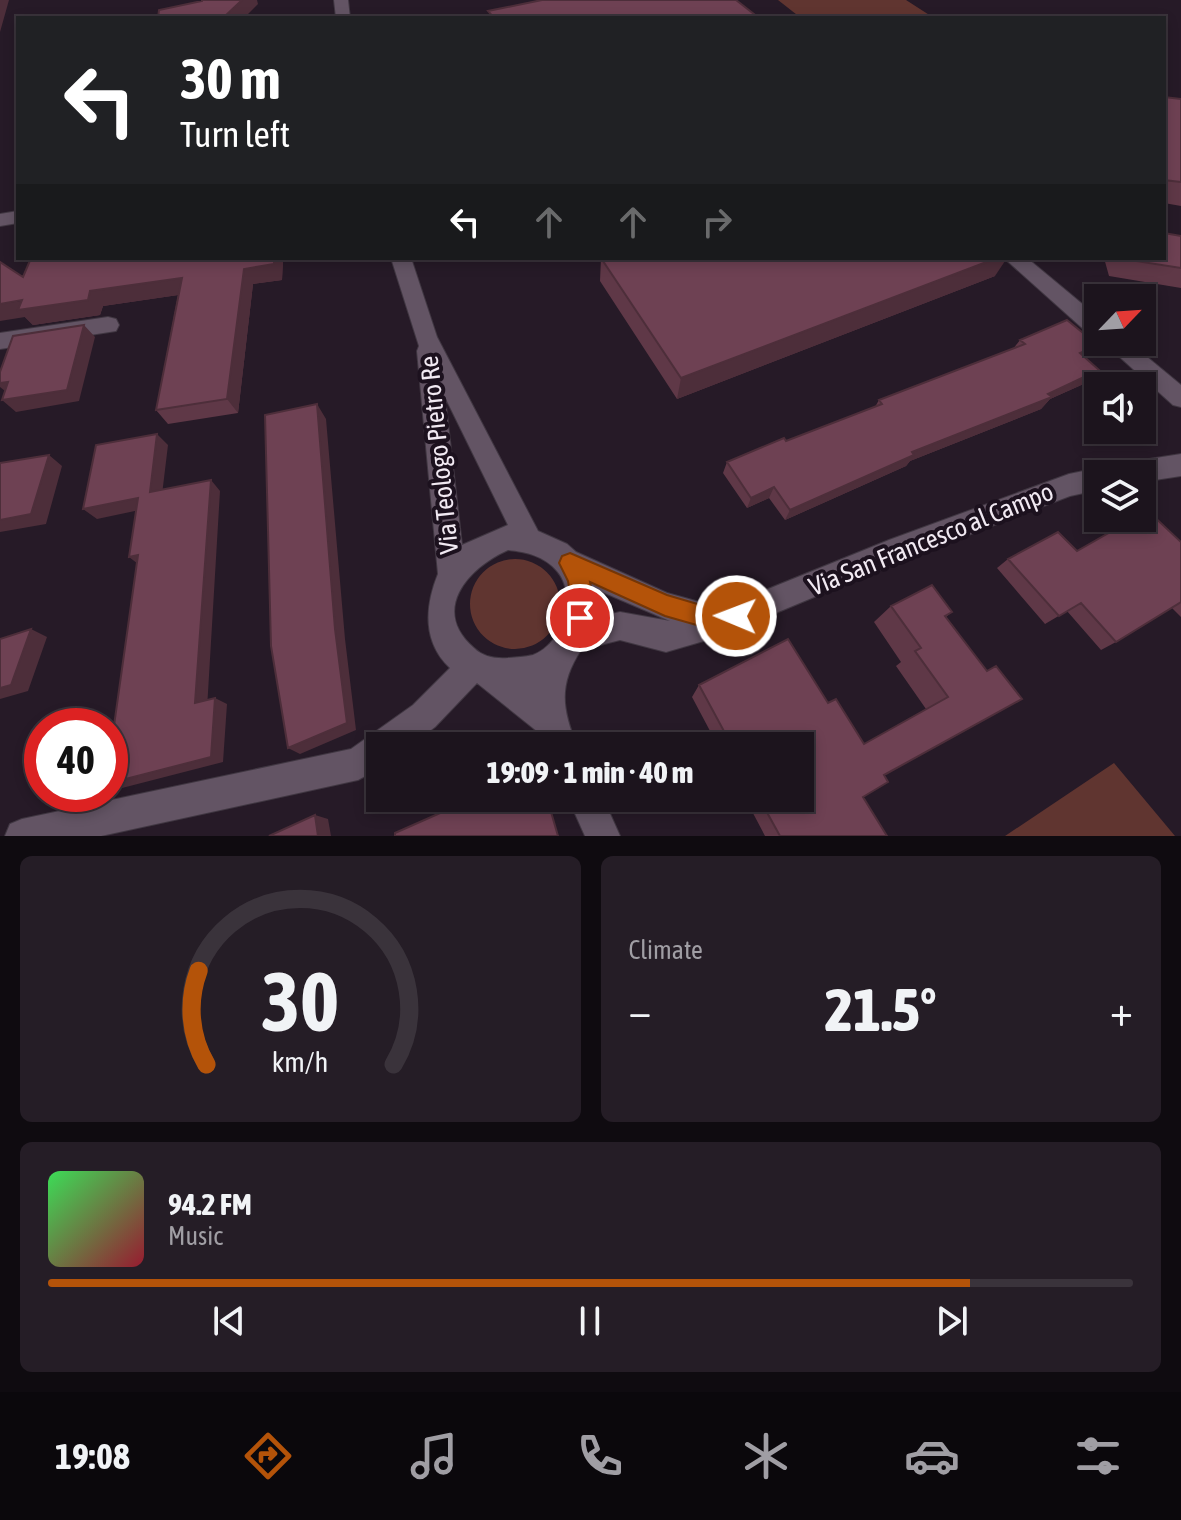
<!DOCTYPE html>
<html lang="en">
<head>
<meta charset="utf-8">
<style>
  body { margin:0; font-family:"Asap Condensed",sans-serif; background:#251d26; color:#f1f3f6; height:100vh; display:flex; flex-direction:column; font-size:30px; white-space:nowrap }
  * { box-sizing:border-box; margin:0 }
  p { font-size:26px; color:#a09ea4 }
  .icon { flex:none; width:44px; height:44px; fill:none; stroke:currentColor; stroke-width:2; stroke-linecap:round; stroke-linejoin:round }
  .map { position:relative; height:836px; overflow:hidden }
  .drawer { display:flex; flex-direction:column; gap:20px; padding:20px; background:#0f0b10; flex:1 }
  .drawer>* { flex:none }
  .hud { position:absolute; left:16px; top:16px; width:1150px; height:244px; border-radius:0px; box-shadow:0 4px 12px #0003,0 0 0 2px #3a333b; background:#202124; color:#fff; overflow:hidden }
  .needle { width:52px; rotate:65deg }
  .controls { position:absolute; left:1084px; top:284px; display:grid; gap:16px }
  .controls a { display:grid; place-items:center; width:72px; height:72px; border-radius:0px; background:#1c141d; box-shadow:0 4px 12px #0003,0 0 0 2px #3a333b; font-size:40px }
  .speed { position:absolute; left:24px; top:708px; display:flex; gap:16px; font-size:40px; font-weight:700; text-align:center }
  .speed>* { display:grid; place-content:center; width:104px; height:104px; border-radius:50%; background:#1c141d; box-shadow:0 4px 12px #0003,0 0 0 2px #3a333b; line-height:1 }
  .speed .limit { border:12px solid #d22; background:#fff; color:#111 }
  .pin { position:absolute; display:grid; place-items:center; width:68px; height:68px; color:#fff; margin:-34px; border:4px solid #fff; border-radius:50%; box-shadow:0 2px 8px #0007 }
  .me { position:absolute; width:88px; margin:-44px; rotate:271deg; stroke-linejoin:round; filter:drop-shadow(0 0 6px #0008) }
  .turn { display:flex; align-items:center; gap:28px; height:168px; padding:0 32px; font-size:36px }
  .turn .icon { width:104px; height:104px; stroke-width:2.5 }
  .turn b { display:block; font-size:56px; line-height:68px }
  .lanes { display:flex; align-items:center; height:76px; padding:0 32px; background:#0003; justify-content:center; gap:40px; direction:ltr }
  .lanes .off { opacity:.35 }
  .big { font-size:60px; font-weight:800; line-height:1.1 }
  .drawer .widget { flex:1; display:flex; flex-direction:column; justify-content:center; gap:12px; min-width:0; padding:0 28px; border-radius:12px; background:#251d26 }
  .drawer .dial { align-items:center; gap:0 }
  .dial svg { height:208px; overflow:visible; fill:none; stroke:#3a333b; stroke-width:7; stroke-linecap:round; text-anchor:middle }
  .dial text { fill:#f1f3f6; stroke:none }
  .song { display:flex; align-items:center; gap:24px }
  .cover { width:96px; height:96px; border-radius:12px; background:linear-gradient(135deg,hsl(130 70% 55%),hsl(350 70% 35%)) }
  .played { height:8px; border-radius:4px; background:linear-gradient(90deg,#b45309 85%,#3a333b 85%) }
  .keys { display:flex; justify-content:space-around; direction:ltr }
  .heat { display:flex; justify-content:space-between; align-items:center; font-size:44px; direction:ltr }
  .drawer .tiles { flex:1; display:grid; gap:20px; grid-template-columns:1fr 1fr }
  .widget:last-child { grid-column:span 2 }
  .trip { position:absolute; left:366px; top:732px; width:448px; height:80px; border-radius:0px; background:#1c141d; box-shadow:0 4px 12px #0003,0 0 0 2px #3a333b; font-weight:800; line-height:80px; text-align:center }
  .menu { display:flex; height:128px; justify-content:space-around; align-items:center; background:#0b080c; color:#a09ea4 }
  .menu .icon { width:56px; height:56px }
  .menu .on { color:#b45309 }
  .menu b { font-size:36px; color:#f1f3f6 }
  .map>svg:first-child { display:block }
  .green { fill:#603530 }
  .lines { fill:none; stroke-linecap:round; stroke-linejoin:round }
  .minor-casing { stroke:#403742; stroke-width:2 }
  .minor { fill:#635464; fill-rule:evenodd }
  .wall { fill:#5f3847 }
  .shaded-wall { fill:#4d2e3a }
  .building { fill:#6e4153; stroke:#4d2e3a; stroke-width:2 }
  .route { fill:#b45309; stroke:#753606; stroke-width:2 }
  .labels { text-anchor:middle; stroke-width:8; stroke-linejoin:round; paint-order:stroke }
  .street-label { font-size:26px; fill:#f1e9f2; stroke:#1c111e }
</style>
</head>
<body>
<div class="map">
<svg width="1181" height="836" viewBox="0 0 1181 836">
  <rect width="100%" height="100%" fill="#261a27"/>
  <path class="green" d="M778 0H906L934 18H801Z
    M470 604a45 45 0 1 1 90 0a45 45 0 1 1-90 0Z
    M1114 763 1175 836H1005Z"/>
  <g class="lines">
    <defs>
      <path id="minor" d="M334 0H348L350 18H336Z
        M18 211V223L0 226V214Z
        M391 258H411L437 337 538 531 567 544 576 552 667 593 721 608 889 540 1069 474 1098 468 1108 474H1098V490L1070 496 898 562 721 636 666 652 620 640 581 650C558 685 562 709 577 746H544L538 732 477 683 435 727 410 746H380V768L358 780 101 836H5L10 824 22 819 351 749 413 705 450 668C422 642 425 606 438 574L417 351 419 346ZM445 397 508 525 462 545ZM508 550C527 552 544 556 557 571 578 595 563 644 533 655 525 657 516 657 508 658 496 659 483 657 474 648 430 610 468 568 508 550ZM593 588 670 621 620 612 593 618Z
        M1004 258H1027L1098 317V337L1090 335Z
        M108 317 116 319 119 325 116 331 0 349V333Z
        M1103 342H1129L1181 385V407L1173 405Z
        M1181 454V476L1142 482V474H1111L1115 466 1124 463Z
        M568 798H603L620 836H585Z"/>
    </defs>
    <use href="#minor" class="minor-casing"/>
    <use href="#minor" class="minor"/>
  </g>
  <path class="wall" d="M1164 97 1181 99V206L1164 203Z
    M1181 236V288L1109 276 1104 258H1164Z
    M31 258H283L282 280 253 284 238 413 168 424 156 410 178 295 103 306 100 315 33 325 25 317 23 277Z
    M601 258 995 276 677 399 600 281Z
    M1020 340 1086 358 1099 370 1088 382 1050 399 1041 409 910 461 906 466 785 520 769 498 747 508 723 473 727 462 786 441 875 407 879 400 1013 349Z
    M1181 542V617L1172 608 1116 642 1101 650 1067 611 1045 624 997 568 1008 559Z
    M891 606 952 612 946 617 987 671 863 797 887 836H765L745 798H800V746H718L692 697 699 685 828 703 864 744 926 709 896 666 901 662 874 622Z"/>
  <path class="shaded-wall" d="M0 0H9L0 32Z
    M242 0H257L258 4 244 18H223Z
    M274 258H283L282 280 253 284 238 413 227 399 244 269Z
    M997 258H1007L995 276 677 399 681 378Z
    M182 278 192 293 103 306 100 315 33 325 25 317 0 321V304Z
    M84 325 95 337 79 401 16 412 2 400Z
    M1098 345 1086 358 1069 365 1080 353Z
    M1099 370 1088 382 1050 399 1041 409 910 461 906 466 785 520 790 510 912 452 1048 394Z
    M8 382 10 395 0 387V383Z
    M317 404 326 419 345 639 356 730 300 754 288 748 335 629Z
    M157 434 168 445 161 503 150 492Z
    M49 455 62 466 46 524 0 532V520Z
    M211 480 220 491 207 709 195 703Z
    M774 487 769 498 747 508 751 498Z
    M138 498 149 508 97 519 83 509Z
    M138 555 142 567 129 557Z
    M31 629 47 637 28 691 0 699V688Z
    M215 698 227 704 223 762 122 788 110 785V783Z
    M315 815 328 819 331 836H318Z"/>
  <path class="building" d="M202 0H242L223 18H158L159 10 202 1Z
    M542 0H736L759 18H494L488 11Z
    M1164 97 1181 99V182L1164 180Z
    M1164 233 1181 236V268L1123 259V258H1164Z
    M31 258H274V264L244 269 227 399 156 410 182 278 90 291 88 300 18 310 22 300 0 304V262L23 277Z
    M601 258H997L681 378Z
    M1067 320 1098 345 1080 353 1099 370 1048 394 1052 397 912 452 914 455 790 510 774 487 751 498 727 462 784 438 786 441 882 404 879 400 1025 344 1020 340Z
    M84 325 67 390 2 400 8 382 0 383V372L13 336Z
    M317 404 335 629 347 723 288 748 271 646 265 415Z
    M157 434 150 492 211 480 195 703 215 698 211 757 110 783V754L138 555 129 557 138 498 83 509 96 445Z
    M49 455 31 514 0 520V463Z
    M1148 511 1181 542V602L1116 642 1081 603 1059 616 1008 559 1058 532 1077 551 1135 518H1142V514Z
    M932 585 952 612 945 616 987 671 996 666 1022 699 884 775 888 782 863 797 887 836H780L759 798H800V746H732L699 685 788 639 828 703 836 699 864 744 948 697 915 651 921 648 891 606Z
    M31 629 11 685 0 688V639Z
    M474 798H547L558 836H395V833Z
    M315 815 318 836H269Z"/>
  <path class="route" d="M570 553 667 595 721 611 736 605 744 608 747 616 744 623 721 632 665 616 590 582C593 597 594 611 588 625L580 629 572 625 569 618 571 598 568 581 559 563 562 556Z"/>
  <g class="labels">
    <g class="street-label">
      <text transform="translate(439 455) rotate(-96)" y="9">Via Teologo Pietro Re</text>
      <text transform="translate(931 539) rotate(-22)" y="9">Via San Francesco al Campo</text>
    </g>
  </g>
</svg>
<div class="controls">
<a><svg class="needle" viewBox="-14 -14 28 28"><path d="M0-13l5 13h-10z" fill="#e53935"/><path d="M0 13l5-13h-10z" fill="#a09ea4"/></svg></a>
<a><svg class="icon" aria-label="sound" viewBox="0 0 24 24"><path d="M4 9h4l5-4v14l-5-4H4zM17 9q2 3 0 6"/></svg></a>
<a><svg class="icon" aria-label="layers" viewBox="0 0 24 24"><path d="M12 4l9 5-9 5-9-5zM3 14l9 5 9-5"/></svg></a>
</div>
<div class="speed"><div class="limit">40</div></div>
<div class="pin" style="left:580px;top:618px;background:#d93025"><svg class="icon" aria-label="arrive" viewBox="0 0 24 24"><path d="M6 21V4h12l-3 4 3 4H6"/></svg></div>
<svg class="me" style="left:736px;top:616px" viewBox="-20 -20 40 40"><circle r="17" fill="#b45309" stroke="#fff" stroke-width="3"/><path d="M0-11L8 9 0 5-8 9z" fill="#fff"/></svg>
<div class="trip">19:09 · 1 min · 40 m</div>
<div class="hud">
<div class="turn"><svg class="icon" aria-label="left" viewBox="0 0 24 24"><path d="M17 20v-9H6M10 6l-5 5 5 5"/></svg><div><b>30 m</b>Turn left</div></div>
<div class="lanes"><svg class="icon" aria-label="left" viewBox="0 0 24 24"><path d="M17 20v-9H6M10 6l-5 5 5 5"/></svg><svg class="icon off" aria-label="ahead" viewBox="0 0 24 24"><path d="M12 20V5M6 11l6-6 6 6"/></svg><svg class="icon off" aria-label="ahead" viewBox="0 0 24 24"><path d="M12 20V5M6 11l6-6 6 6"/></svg><svg class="icon off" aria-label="right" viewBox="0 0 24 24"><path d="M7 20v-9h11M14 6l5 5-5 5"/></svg></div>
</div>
</div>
<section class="drawer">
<div class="tiles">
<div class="widget dial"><svg viewBox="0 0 100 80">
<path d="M14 69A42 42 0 1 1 86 69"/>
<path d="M14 69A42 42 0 0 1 11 33" stroke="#b45309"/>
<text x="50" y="56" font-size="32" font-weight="700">30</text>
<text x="50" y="72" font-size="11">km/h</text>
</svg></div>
<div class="widget"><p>Climate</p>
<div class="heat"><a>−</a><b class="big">21.5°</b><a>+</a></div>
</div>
<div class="widget">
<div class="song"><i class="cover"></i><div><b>94.2 FM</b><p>Music</p></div></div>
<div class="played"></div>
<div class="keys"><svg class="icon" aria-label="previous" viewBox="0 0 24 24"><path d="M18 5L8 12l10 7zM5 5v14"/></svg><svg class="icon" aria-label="pause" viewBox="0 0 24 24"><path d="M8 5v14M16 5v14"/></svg><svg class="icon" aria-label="next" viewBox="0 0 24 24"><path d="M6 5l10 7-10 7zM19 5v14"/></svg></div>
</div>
</div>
</section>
<nav class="menu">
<b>19:08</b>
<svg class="icon on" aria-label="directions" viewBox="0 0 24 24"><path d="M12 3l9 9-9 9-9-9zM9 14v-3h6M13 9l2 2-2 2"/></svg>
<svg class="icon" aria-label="music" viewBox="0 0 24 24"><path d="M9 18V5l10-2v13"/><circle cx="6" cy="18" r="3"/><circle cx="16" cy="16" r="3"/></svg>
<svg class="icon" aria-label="phone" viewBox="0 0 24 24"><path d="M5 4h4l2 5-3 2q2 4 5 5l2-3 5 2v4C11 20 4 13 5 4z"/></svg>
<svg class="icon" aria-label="climate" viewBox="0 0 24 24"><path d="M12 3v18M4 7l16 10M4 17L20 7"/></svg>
<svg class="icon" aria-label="car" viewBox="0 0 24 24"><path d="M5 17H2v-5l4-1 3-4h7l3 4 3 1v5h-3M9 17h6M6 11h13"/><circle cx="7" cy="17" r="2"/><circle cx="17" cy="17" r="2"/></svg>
<svg class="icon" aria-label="filters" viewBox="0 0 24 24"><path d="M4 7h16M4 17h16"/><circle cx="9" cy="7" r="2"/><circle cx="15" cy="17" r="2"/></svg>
</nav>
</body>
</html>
